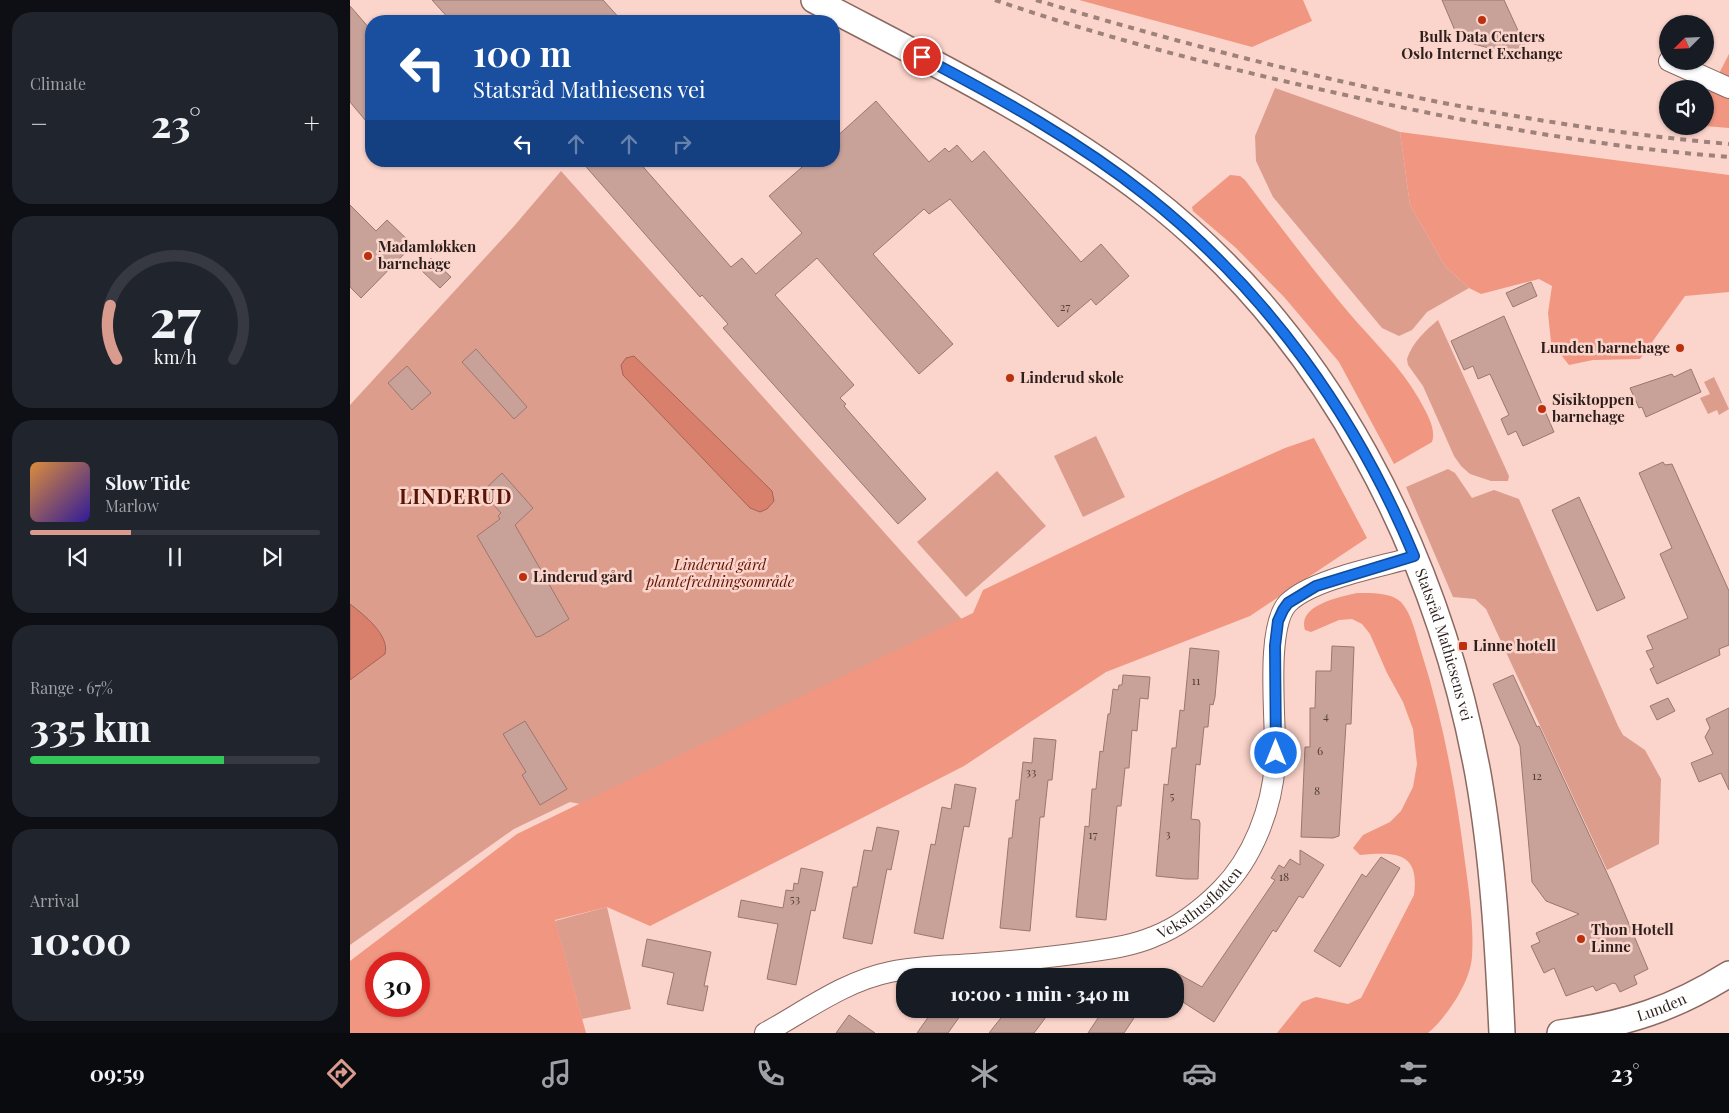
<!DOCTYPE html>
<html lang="en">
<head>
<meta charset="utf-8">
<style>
  body { margin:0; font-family:"Playfair Display",serif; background:#20242c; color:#f1f3f6; height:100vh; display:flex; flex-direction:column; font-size:19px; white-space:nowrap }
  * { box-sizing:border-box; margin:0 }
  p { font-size:16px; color:#9ea1a6 }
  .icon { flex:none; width:28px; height:28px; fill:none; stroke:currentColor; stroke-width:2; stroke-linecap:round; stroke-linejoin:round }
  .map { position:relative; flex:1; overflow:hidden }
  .side { display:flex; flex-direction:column; gap:12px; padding:12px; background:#0d0f14; width:350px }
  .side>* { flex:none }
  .banner { position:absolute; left:15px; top:15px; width:475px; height:152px; border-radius:20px; box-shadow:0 1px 4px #0004; background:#1a4fa0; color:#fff; overflow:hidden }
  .needle { width:32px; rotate:246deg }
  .tools { position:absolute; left:1309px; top:15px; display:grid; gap:10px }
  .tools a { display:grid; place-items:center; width:55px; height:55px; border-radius:50%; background:#171b24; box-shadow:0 1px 4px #0004; font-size:25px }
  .speed { position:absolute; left:15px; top:952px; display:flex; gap:10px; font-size:25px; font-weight:700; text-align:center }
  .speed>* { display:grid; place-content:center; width:65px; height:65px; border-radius:50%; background:#171b24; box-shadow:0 1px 4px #0004; line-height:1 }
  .speed .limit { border:8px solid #d22; background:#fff; color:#111 }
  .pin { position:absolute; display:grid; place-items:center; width:42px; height:42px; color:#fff; margin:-21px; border:2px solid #fff; border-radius:50%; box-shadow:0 1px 5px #0007 }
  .me { position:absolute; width:55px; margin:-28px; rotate:0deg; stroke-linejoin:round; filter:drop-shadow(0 0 4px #0008) }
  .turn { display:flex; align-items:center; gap:18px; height:105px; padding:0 25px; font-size:22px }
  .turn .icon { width:65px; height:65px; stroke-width:2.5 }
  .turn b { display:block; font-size:35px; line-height:42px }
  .lanes { display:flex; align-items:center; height:48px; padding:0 25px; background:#0003; justify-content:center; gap:25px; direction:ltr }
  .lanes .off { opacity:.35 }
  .big { font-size:38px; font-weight:800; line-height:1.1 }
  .side .tile { flex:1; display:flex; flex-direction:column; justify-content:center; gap:8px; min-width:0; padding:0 18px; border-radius:20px; background:#20242c }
  .side .dial { align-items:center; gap:0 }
  .dial svg { height:130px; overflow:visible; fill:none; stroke:#363941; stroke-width:7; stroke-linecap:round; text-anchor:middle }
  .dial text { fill:#f1f3f6; stroke:none }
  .song { display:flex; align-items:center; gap:15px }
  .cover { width:60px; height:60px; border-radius:8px; background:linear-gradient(135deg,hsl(30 70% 55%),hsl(250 70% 35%)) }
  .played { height:5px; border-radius:2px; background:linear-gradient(90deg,#d99b8e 35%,#363941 35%) }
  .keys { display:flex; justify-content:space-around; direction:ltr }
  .heat { display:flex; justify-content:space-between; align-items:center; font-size:28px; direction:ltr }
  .charge { height:8px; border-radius:4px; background:linear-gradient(90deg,#34c759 67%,#363941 0) }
  .trip { position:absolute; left:546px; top:968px; width:288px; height:50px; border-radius:20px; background:#171b24; box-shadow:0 1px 4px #0004; font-weight:800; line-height:50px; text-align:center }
  .tab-bar { display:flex; height:80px; justify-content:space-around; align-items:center; background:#090b0e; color:#9ea1a6 }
  .tab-bar .icon { width:35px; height:35px }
  .tab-bar .active { color:#d99b8e }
  .tab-bar b { font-size:22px; color:#f1f3f6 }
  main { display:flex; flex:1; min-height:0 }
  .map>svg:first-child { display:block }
  .green { fill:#dd9d8d }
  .forest { fill:#f09681; fill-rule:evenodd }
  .water { fill:#d8806c; stroke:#a56354 }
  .building { fill:#c8a299; stroke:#9a776e }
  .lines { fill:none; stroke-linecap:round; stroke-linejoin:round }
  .minor-casing { stroke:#8b6961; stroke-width:22 }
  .tertiary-casing { stroke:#8b6961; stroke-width:28 }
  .minor { stroke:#fff; stroke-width:20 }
  .tertiary { stroke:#fff; stroke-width:25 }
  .rail { stroke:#9d817b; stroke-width:4; stroke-dasharray:6 6; stroke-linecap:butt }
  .route-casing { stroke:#114b97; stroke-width:12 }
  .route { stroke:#1a73e8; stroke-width:9 }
  .poi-dot { fill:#bb300f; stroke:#fbd4cb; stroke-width:2 }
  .labels { text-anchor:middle; stroke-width:5; stroke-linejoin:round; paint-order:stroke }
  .number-label { font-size:12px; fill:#54403b }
  .poi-label { font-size:15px; font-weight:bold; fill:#2d1f1c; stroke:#fbd4cb; text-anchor:start }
  .park-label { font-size:15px; font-style:italic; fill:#601101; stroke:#fbd4cb }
  .street-label { font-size:15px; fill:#2d1f1c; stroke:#fbd4cb }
  .district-label { font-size:20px; font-weight:bold; letter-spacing:1px; fill:#571506; stroke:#fbd4cb }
</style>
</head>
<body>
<main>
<section class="side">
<div class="tile"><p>Climate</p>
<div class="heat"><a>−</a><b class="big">23°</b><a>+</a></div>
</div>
<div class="tile dial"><svg viewBox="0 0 100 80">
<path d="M14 69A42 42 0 1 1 86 69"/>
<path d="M14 69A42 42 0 0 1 10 36" stroke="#d99b8e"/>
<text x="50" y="56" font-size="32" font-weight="700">27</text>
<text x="50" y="72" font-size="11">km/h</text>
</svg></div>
<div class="tile">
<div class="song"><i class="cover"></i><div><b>Slow Tide</b><p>Marlow</p></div></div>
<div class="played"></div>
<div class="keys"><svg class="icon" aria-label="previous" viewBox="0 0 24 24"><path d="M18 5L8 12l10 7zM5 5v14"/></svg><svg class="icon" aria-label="pause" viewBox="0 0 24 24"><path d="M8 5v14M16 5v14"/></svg><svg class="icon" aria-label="next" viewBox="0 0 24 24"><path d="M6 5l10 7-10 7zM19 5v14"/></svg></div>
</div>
<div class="tile"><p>Range · 67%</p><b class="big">335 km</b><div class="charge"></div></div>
<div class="tile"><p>Arrival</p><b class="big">10:00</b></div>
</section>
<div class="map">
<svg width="1379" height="1033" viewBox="0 0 1379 1033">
  <rect width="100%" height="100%" fill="#fbd4cb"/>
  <path class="green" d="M925 88 1050 132 1060 205 1095 266 1119 288 1077 312 1062 330 1049 336 1032 328 923 197 906 161 905 136Z
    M211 171 617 625 230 804 220 802 164 829 0 945V405L165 225Z
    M1088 320 1159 476 1158 481H1141L1120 474 1111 466 1104 456 1073 386 1058 365 1057 359C1062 343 1076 330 1088 320Z
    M1364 377 1379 409 1369 415 1367 410 1358 414 1350 398 1360 394 1354 382Z
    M746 436 775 497 733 517 704 456Z
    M1098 469 1105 473 1122 498 1144 490 1169 499 1268 726 1273 735 1295 750 1311 779 1309 844 1257 870 1136 609 1125 599 1103 597 1056 487Z
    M647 471 696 526 616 597 567 542Z
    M257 907 281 1009 232 1019 205 921Z"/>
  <path class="forest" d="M729 0H953L962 21 902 47Z
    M1379 54V128L1355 126V101Z
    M1050 132 1379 175V292L1335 296 1290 359 1243 360 1219 365 1201 342 1198 313 1202 286 1189 279 1131 294 1119 288 1095 266 1060 205Z
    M880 175 890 176 895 180C929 225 963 270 999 313 1022 340 1051 367 1069 399 1075 410 1087 429 1082 442L1044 464 989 362 935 298 886 248 843 211 842 207Z
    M964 438 1017 538 900 616 756 672 614 766 300 926 257 907 205 920 236 1033H0V961L167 834 623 613 633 590 837 492 935 448ZM26 964H69V1006H26Z
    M1007 593C1021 593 1040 592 1051 602 1062 614 1066 636 1071 651 1093 720 1106 790 1115 862 1119 892 1124 925 1122 956 1121 981 1097 1017 1078 1033H927L952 1002 966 997 998 1004 1011 998 1064 895C1070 851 1045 852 1010 855L1003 848 1013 835 1040 822 1051 811 1063 787 1067 764 1063 729 1053 702 1037 673 1020 634 1012 624 1002 619 989 620 961 632 955 630C947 605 990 597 1007 593Z"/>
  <path class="water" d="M284 356 422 491 424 501 417 509 410 512 400 508 273 375 271 365 276 358Z
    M0 604C14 615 40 635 35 654L0 680Z"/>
  <path class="building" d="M82 0H253L272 21H101Z
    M1092 0H1154L1177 50 1165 55 1109 40Z
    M0 6 21 30V127L0 102Z
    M526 101 579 162 595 148 599 152 607 145 622 162 634 151 731 262 751 244 779 276 746 305 741 299 708 327 600 199 579 214 574 209 523 254 603 344 569 374 467 258 425 295 504 385 490 398 496 404 494 406 576 499 548 524 373 328 378 324 352 295 350 297 231 161H288L381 267 392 258 406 274 452 233 419 196 459 161H484V139Z
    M0 205 26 231 37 220 63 245 11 298 0 287Z
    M81 258 101 277 90 288 70 269Z
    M1181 282 1187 296 1163 307 1156 293Z
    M1154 316 1204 432 1173 446 1166 431 1158 435 1151 419 1159 415 1140 374 1128 379 1123 366 1114 370 1101 341Z
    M126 349 177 407 164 419 112 362Z
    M57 366 81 393 62 410 38 383Z
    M1341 369 1351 392 1296 417 1292 407 1289 408 1280 388 1322 374 1324 377Z
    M1313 462 1315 465 1322 464 1379 591V645L1369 649 1370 655 1307 684 1300 669 1304 667 1296 651 1303 649 1297 636 1338 618 1310 554 1322 548 1289 473Z
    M152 473 183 508 165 525 219 619 191 636 186 637 127 536 150 519 148 516 151 513 132 492Z
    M1229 497 1275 598 1247 611 1202 510Z
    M982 646 1004 647 1001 724H996L989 836 983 838 951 837 955 747H960V708H965L966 671H981Z
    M840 648 869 651 865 697 863 705 860 704 858 727H854L850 765 846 764 841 819 849 820 850 823 848 879H836L806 876 814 784 818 785 822 748H826L830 710 834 711Z
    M773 675 800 677 798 699 790 698 787 731 782 730 779 768H775L771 806H767L756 920 726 917 735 826 739 827 742 789H746L750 751 753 752 758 714H760L763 689 768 690 769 685H772Z
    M1163 675 1187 727 1189 726 1263 886 1298 969 1284 976 1287 984 1270 992 1266 984 1263 983 1246 991 1243 986 1216 996 1204 968 1194 973 1181 946 1190 942 1186 933 1229 914 1196 901 1182 882 1170 746 1143 684Z
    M1318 698 1325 711 1307 720 1300 706Z
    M1379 708V790L1371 773 1349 782 1341 763 1363 754 1355 737 1360 728 1356 719Z
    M175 721 217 789 190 805 172 775 176 772 153 734Z
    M684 738 706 740 702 780H698L694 817H690L680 931 650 928 659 838H662L666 800H669L673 762 682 763Z
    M605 784 626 788 619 827 614 826 593 939 564 933 581 844 585 845 592 807 601 809Z
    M527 827 549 831 541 870 537 869 522 944 493 938 503 887H507L514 850 522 851Z
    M950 850 974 865 953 898 949 896 926 932 923 930 864 1022 825 997V972L852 987 925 880 921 878 929 865 934 868 940 859 950 865Z
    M1031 857 1050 868 990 967 964 951 1012 874 1016 877Z
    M451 868 473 872 465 911 461 910 446 985 417 979 428 924 388 917 391 900 433 908 436 890 443 891 444 883 448 884Z
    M297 939 361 952 354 986H358L353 1011 317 1004 324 973 292 966Z
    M584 1009H615L598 1033H567Z
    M658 1009H702L684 1033H639Z
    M754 1009H790L774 1033H738Z
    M499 1015 525 1033H486Z"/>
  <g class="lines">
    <defs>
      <g id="minor">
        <path d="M1319 61 1379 88"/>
        <path id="s1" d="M415 1033C455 1011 495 981 540 972 568 966 596 966 624 964 664 961 704 957 744 951 764 948 784 945 803 937 829 927 852 909 871 890 903 858 922 808 925 763 927 726 914 628 938 603 962 579 1030 567 1064 557"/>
      </g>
      <g id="tertiary">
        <path id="s2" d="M464 0C578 60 696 117 798 196 978 336 1087 552 1128 774 1143 859 1148 947 1152 1033"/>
        <path id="s3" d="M1210 1033C1276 1024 1323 1009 1379 974"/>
      </g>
    </defs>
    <use href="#minor" class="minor-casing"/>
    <use href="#tertiary" class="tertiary-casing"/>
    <use href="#minor" class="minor"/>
    <use href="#tertiary" class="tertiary"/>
    <path class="rail" d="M645 0C758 39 874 68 991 94 1119 123 1249 147 1379 157
      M686 0C912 68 1143 123 1379 144"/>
  </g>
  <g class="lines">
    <defs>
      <path id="route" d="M572 57C650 98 728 141 797 196 917 291 1006 416 1064 556L966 586 938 603 933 610 928 621 925 646 926 753"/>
    </defs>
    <use href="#route" class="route-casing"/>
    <use href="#route" class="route"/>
  </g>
  <g class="poi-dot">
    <circle cx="1132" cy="20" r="5"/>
    <circle cx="18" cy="256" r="5"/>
    <circle cx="1330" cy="348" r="5"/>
    <circle cx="660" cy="378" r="5"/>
    <circle cx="1192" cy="409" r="5"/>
    <circle cx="173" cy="577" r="5"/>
    <rect x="1108" y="641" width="10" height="10" rx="2.5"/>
    <circle cx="1231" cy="939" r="5"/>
  </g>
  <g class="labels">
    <g class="number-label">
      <text x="715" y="311">27</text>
      <text x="846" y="685">11</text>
      <text x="976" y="720">4</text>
      <text x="970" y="755">6</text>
      <text x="681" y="776">33</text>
      <text x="1187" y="780">12</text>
      <text x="967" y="795">8</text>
      <text x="822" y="800">5</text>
      <text x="818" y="838">3</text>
      <text x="743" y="839">17</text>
      <text x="934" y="881">18</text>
      <text x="445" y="903">53</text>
    </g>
    <g class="poi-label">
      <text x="1132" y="42" text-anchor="middle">Bulk Data Centers<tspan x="1132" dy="17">Oslo Internet Exchange</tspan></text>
      <text x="28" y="252">Madamløkken<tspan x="28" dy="17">barnehage</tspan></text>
      <text x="1320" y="353" text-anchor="end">Lunden barnehage</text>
      <text x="670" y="383">Linderud skole</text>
      <text x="1202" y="405">Sisiktoppen<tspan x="1202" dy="17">barnehage</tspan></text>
      <text x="183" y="582">Linderud gård</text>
      <text x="1123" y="651">Linne hotell</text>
      <text x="1241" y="935">Thon Hotell<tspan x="1241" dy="17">Linne</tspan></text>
    </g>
    <g class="park-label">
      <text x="370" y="570">Linderud gård<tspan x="370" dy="17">plantefredningsområde</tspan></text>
    </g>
    <g class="street-label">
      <text dy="5" stroke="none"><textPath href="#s2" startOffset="934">Statsråd Mathiesens vei</textPath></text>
      <text dy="5" stroke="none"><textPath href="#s1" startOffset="464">Veksthusfløtten</textPath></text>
      <text dy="5" stroke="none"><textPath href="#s3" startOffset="105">Lunden</textPath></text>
    </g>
    <g class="district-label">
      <text x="106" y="504">LINDERUD</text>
    </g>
  </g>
</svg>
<div class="tools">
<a><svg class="needle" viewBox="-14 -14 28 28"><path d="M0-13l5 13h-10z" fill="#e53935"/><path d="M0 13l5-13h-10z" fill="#9ea1a6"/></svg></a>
<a><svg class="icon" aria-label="sound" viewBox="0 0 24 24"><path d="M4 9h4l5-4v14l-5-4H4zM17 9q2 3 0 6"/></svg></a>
</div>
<div class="speed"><div class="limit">30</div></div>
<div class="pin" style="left:572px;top:57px;background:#d93025"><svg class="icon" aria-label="arrive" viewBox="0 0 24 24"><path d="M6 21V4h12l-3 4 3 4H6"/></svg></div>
<svg class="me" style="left:926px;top:753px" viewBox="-20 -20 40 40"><circle r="17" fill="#1a73e8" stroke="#fff" stroke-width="3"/><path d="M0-11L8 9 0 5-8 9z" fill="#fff"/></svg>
<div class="trip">10:00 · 1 min · 340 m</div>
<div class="banner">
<div class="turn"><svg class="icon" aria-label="left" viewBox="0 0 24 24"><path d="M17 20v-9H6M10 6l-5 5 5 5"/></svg><div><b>100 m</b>Statsråd Mathiesens vei</div></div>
<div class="lanes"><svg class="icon" aria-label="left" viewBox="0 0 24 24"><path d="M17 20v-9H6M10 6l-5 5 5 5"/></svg><svg class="icon off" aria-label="ahead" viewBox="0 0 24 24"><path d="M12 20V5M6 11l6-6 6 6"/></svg><svg class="icon off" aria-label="ahead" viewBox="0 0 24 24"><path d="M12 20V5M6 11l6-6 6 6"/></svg><svg class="icon off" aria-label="right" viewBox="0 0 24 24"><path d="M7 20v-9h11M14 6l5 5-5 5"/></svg></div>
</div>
</div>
</main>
<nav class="tab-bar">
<b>09:59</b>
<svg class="icon active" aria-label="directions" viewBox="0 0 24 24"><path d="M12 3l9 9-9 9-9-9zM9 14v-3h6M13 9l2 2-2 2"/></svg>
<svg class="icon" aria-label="music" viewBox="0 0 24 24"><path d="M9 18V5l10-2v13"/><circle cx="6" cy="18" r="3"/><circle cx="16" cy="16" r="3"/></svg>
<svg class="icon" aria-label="phone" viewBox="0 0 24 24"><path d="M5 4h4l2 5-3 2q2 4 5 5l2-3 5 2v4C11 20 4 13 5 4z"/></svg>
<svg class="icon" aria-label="climate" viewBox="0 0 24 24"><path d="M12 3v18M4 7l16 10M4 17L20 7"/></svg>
<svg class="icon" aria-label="car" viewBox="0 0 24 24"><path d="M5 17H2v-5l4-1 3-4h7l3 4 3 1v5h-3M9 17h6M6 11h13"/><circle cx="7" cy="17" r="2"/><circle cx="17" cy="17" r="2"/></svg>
<svg class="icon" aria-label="filters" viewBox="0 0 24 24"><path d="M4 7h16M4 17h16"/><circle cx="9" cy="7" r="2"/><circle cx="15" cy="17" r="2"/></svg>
<b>23°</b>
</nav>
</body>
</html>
